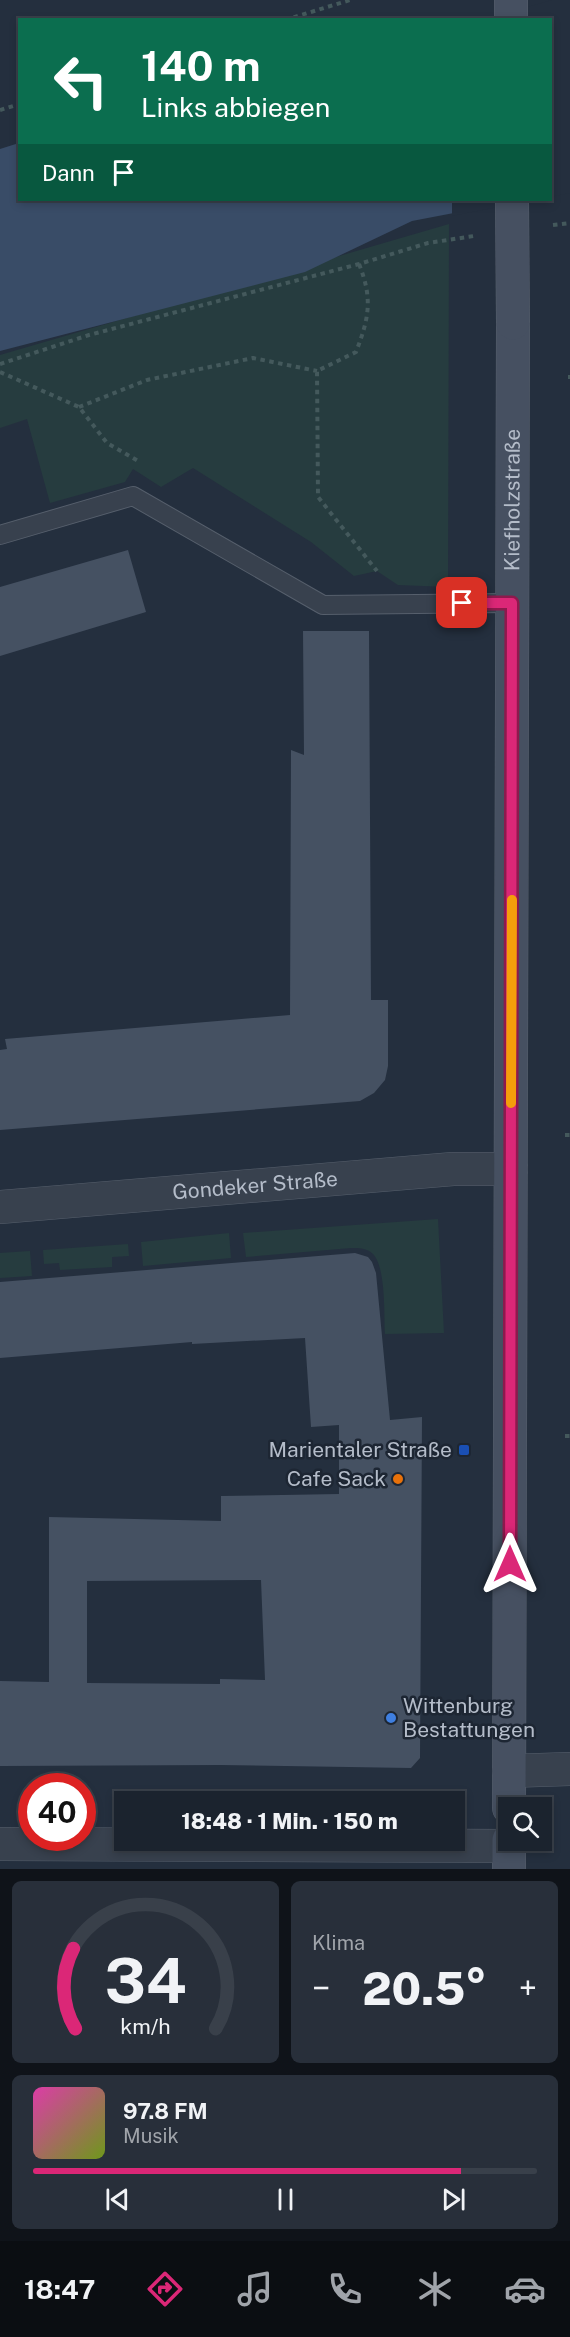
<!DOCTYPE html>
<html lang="de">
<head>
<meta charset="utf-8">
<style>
  body { margin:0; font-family:"Public Sans",sans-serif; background:#282f3a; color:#f1f3f6; height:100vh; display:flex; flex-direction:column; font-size:22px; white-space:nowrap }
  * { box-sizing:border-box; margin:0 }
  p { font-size:20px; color:#a0a4aa }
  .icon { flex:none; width:33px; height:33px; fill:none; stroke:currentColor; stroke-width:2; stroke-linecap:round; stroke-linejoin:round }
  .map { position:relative; height:1869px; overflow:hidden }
  .side { display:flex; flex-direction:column; gap:12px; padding:12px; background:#0f1319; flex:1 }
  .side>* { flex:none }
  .guide { position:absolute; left:18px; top:18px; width:534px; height:183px; border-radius:0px; box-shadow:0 3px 9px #0003,0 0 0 2px #39404a; background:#0b6e4f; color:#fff; overflow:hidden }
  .buttons { position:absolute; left:498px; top:1797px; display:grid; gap:12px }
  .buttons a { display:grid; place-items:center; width:54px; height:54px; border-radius:0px; background:#1b232e; box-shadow:0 3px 9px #0003,0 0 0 2px #39404a; font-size:30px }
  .speed { position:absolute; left:18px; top:1773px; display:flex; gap:12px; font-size:30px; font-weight:700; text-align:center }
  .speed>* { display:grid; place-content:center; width:78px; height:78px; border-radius:50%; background:#1b232e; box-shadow:0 3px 9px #0003,0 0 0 2px #39404a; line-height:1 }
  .speed .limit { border:9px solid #d22; background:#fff; color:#111 }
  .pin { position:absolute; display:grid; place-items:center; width:51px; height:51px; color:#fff; margin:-26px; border-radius:12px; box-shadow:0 3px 9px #0006 }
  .me { position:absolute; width:66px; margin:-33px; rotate:0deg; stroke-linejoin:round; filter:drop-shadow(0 0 4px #0008) }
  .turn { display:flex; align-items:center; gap:21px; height:126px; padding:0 24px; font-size:27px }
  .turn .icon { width:78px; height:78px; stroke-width:2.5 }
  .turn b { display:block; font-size:42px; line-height:51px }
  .then { display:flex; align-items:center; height:57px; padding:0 24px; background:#0003; gap:12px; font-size:22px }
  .big { font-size:45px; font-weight:800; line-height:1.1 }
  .side .tile { flex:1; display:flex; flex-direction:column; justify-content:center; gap:9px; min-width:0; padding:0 21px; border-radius:9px; background:#282f3a }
  .side .dial { align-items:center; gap:0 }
  .dial svg { height:156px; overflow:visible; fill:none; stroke:#39404a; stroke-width:7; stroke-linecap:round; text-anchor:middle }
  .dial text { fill:#f1f3f6; stroke:none }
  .song { display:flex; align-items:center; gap:18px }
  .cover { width:72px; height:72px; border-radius:9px; background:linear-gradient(135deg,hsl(320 70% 55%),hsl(80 70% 35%)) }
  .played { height:6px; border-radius:3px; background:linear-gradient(90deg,#db2777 85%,#39404a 85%) }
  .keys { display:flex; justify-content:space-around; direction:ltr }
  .heat { display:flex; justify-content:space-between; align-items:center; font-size:33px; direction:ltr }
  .side .tiles { flex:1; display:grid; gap:12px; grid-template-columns:1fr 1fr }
  .tile:last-child { grid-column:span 2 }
  .trip { position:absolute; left:114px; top:1791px; width:351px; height:60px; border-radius:0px; background:#1b232e; box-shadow:0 3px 9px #0003,0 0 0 2px #39404a; font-weight:800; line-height:60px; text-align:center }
  .menu { display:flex; height:96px; justify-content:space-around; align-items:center; background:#0b0e12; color:#a0a4aa }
  .menu .icon { width:42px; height:42px }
  .menu .selected { color:#db2777 }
  .menu b { font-size:27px; color:#f1f3f6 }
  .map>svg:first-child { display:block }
  .green { fill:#263c3f }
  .water { fill:#394c67 }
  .pier { fill:#242f3e }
  .building { fill:#455162; fill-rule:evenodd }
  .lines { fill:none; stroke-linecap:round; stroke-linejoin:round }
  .lane-casing { stroke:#565f6c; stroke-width:20 }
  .street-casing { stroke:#565f6c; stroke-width:34 }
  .secondary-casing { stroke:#565f6c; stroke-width:34 }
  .path { stroke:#44595c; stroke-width:4; stroke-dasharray:4.5 4.5; stroke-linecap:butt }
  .lane { stroke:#38414e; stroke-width:18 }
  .street { stroke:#38414e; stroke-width:33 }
  .secondary { stroke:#465061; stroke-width:33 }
  .secondary-bridge-casing { stroke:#565f6c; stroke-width:34; stroke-linecap:butt }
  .secondary-bridge { stroke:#465061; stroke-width:33 }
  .route-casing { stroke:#8e194d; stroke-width:15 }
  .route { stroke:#db2777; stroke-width:10 }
  .slow { stroke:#f59e0b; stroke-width:10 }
  .transit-dot { fill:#1a4fb4; stroke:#1d2633; stroke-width:2 }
  .food-dot { fill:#e8710a; stroke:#1d2633; stroke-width:2 }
  .shop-dot { fill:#3f7fe0; stroke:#1d2633; stroke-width:2 }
  .labels { text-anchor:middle; stroke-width:5; stroke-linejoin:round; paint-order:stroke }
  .street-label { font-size:21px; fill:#b4bcc9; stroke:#1d2633 }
  .poi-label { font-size:21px; fill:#b4bcc9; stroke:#1d2633; text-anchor:end }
</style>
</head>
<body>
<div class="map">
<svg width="570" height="1869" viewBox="0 0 570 1869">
  <rect width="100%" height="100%" fill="#242f3e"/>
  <path class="green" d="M449 224 448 587 398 585 377 571 354 576 311 542 193 468 161 487 133 469 125 482 50 503 27 419 0 428V355Z
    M438 1219 444 1333 385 1334C384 1316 386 1267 373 1254 367 1248 359 1248 351 1248L246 1257 243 1233Z
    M229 1233 231 1258 143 1266 141 1242Z
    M128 1244 129 1256 112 1257V1267L60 1270 59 1263 44 1264 43 1250Z
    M30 1251 32 1276 0 1278V1253Z"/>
  <path class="water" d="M19 143 20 200H522L412 221 305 272 0 351V149Z"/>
  <path class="pier" d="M552 0H570V193L550 197V20L490 19 492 17Z
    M452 200H525L523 202 452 216Z"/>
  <path class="building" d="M128 550 146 612 0 656V587Z
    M303 631H369L371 1000H388V1066L385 1080 374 1093 360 1101 0 1130V1050L7 1049 5 1039 290 1015 291 750 304 755Z
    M355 1253 368 1257 372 1262 376 1273 390 1420 422 1417 420 1758 411 1768 220 1765 0 1766V1681L49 1682V1517L221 1521V1496L339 1494V1425L311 1427 305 1338 192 1344V1342L0 1358V1282ZM261 1580 265 1680 220 1679V1684L87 1683V1581Z"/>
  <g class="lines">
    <defs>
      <path id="lane" d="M0 535 133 496 323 605 512 603"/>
      <g id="street">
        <path id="s1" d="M0 1207 453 1169H511"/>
        <path d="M509 1771 570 1769"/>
        <path d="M0 1844 509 1846"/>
      </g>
      <g id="secondary">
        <path d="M511 0V20"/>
        <path id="s2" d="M509 1808 513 323"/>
        <path d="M509 1869V1840"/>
      </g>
    </defs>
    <use href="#lane" class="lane-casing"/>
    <use href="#street" class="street-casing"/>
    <use href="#secondary" class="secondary-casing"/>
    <path class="path" d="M285 20 350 0
      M0 110 20 104
      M553 225 570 223
      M359 264C373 299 369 318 356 352L317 371 318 497 377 571
      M0 364 89 335 359 264 428 243 474 236
      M0 372 79 407 107 443 140 462
      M568 377H570
      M79 407 147 380 253 358 317 371
      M565 1135H570
      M565 1436H570"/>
    <use href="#lane" class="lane"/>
    <use href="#street" class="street"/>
    <use href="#secondary" class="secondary"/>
    <defs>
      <path id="secondary-bridge" d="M512 200 513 323"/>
    </defs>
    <use href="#secondary-bridge" class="secondary-bridge-casing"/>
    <use href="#secondary-bridge" class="secondary-bridge"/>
  </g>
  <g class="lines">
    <defs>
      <path id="route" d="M462 603H512L510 1564"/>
    </defs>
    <use href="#route" class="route-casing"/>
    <use href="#route" class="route"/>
    <path class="slow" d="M511 1103 512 900"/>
  </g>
  <rect class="transit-dot" x="458" y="1444" width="12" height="12" rx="3"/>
  <circle class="food-dot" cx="398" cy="1479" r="6"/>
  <circle class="shop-dot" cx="391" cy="1718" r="6"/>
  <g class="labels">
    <g class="street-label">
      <text dy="7" stroke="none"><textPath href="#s2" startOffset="1308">Kiefholzstraße</textPath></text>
      <text dy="7" stroke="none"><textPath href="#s1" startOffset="256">Gondeker Straße</textPath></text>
    </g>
    <g class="poi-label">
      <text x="452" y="1457">Marientaler Straße</text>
      <text x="386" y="1486">Cafe Sack</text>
      <text x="403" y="1713" text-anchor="start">Wittenburg<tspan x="403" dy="24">Bestattungen</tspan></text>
    </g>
  </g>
</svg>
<div class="buttons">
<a><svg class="icon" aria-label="search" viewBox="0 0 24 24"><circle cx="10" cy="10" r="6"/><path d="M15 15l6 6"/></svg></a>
</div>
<div class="speed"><div class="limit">40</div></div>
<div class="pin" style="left:462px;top:603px;background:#d93025"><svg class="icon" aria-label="arrive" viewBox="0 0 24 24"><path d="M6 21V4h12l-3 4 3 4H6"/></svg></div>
<svg class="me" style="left:510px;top:1564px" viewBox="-20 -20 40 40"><path d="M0-17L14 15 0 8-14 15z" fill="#db2777" stroke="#fff" stroke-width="4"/></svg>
<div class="trip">18:48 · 1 Min. · 150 m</div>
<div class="guide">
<div class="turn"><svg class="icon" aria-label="left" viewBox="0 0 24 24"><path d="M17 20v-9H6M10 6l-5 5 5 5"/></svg><div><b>140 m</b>Links abbiegen</div></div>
<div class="then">Dann<svg class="icon" aria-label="arrive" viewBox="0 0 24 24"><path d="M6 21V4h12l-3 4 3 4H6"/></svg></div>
</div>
</div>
<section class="side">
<div class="tiles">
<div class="tile dial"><svg viewBox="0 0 100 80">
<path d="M14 69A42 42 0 1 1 86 69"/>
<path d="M14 69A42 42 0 0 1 13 28" stroke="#db2777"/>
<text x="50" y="56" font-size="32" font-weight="700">34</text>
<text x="50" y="72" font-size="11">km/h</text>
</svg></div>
<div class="tile"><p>Klima</p>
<div class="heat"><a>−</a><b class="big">20.5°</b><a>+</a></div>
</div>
<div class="tile">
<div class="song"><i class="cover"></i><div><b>97.8 FM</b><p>Musik</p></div></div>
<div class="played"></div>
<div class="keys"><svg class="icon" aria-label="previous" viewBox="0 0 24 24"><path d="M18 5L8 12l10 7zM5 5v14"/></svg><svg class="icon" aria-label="pause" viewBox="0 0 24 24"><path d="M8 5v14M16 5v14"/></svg><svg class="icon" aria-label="next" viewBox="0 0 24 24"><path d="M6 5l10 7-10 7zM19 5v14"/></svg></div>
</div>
</div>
</section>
<nav class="menu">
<b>18:47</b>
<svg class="icon selected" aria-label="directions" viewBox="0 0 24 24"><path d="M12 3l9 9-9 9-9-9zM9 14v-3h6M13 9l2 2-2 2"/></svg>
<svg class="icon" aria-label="music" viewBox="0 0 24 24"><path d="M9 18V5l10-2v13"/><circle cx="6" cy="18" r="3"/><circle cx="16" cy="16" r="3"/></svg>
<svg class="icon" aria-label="phone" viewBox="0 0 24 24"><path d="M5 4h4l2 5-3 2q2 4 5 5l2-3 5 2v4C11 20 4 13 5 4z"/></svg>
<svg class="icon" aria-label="climate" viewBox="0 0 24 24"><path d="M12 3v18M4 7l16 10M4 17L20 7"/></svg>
<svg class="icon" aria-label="car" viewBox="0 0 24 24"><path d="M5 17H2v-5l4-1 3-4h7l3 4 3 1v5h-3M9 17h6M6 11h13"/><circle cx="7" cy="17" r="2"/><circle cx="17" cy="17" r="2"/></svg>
</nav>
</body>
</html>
